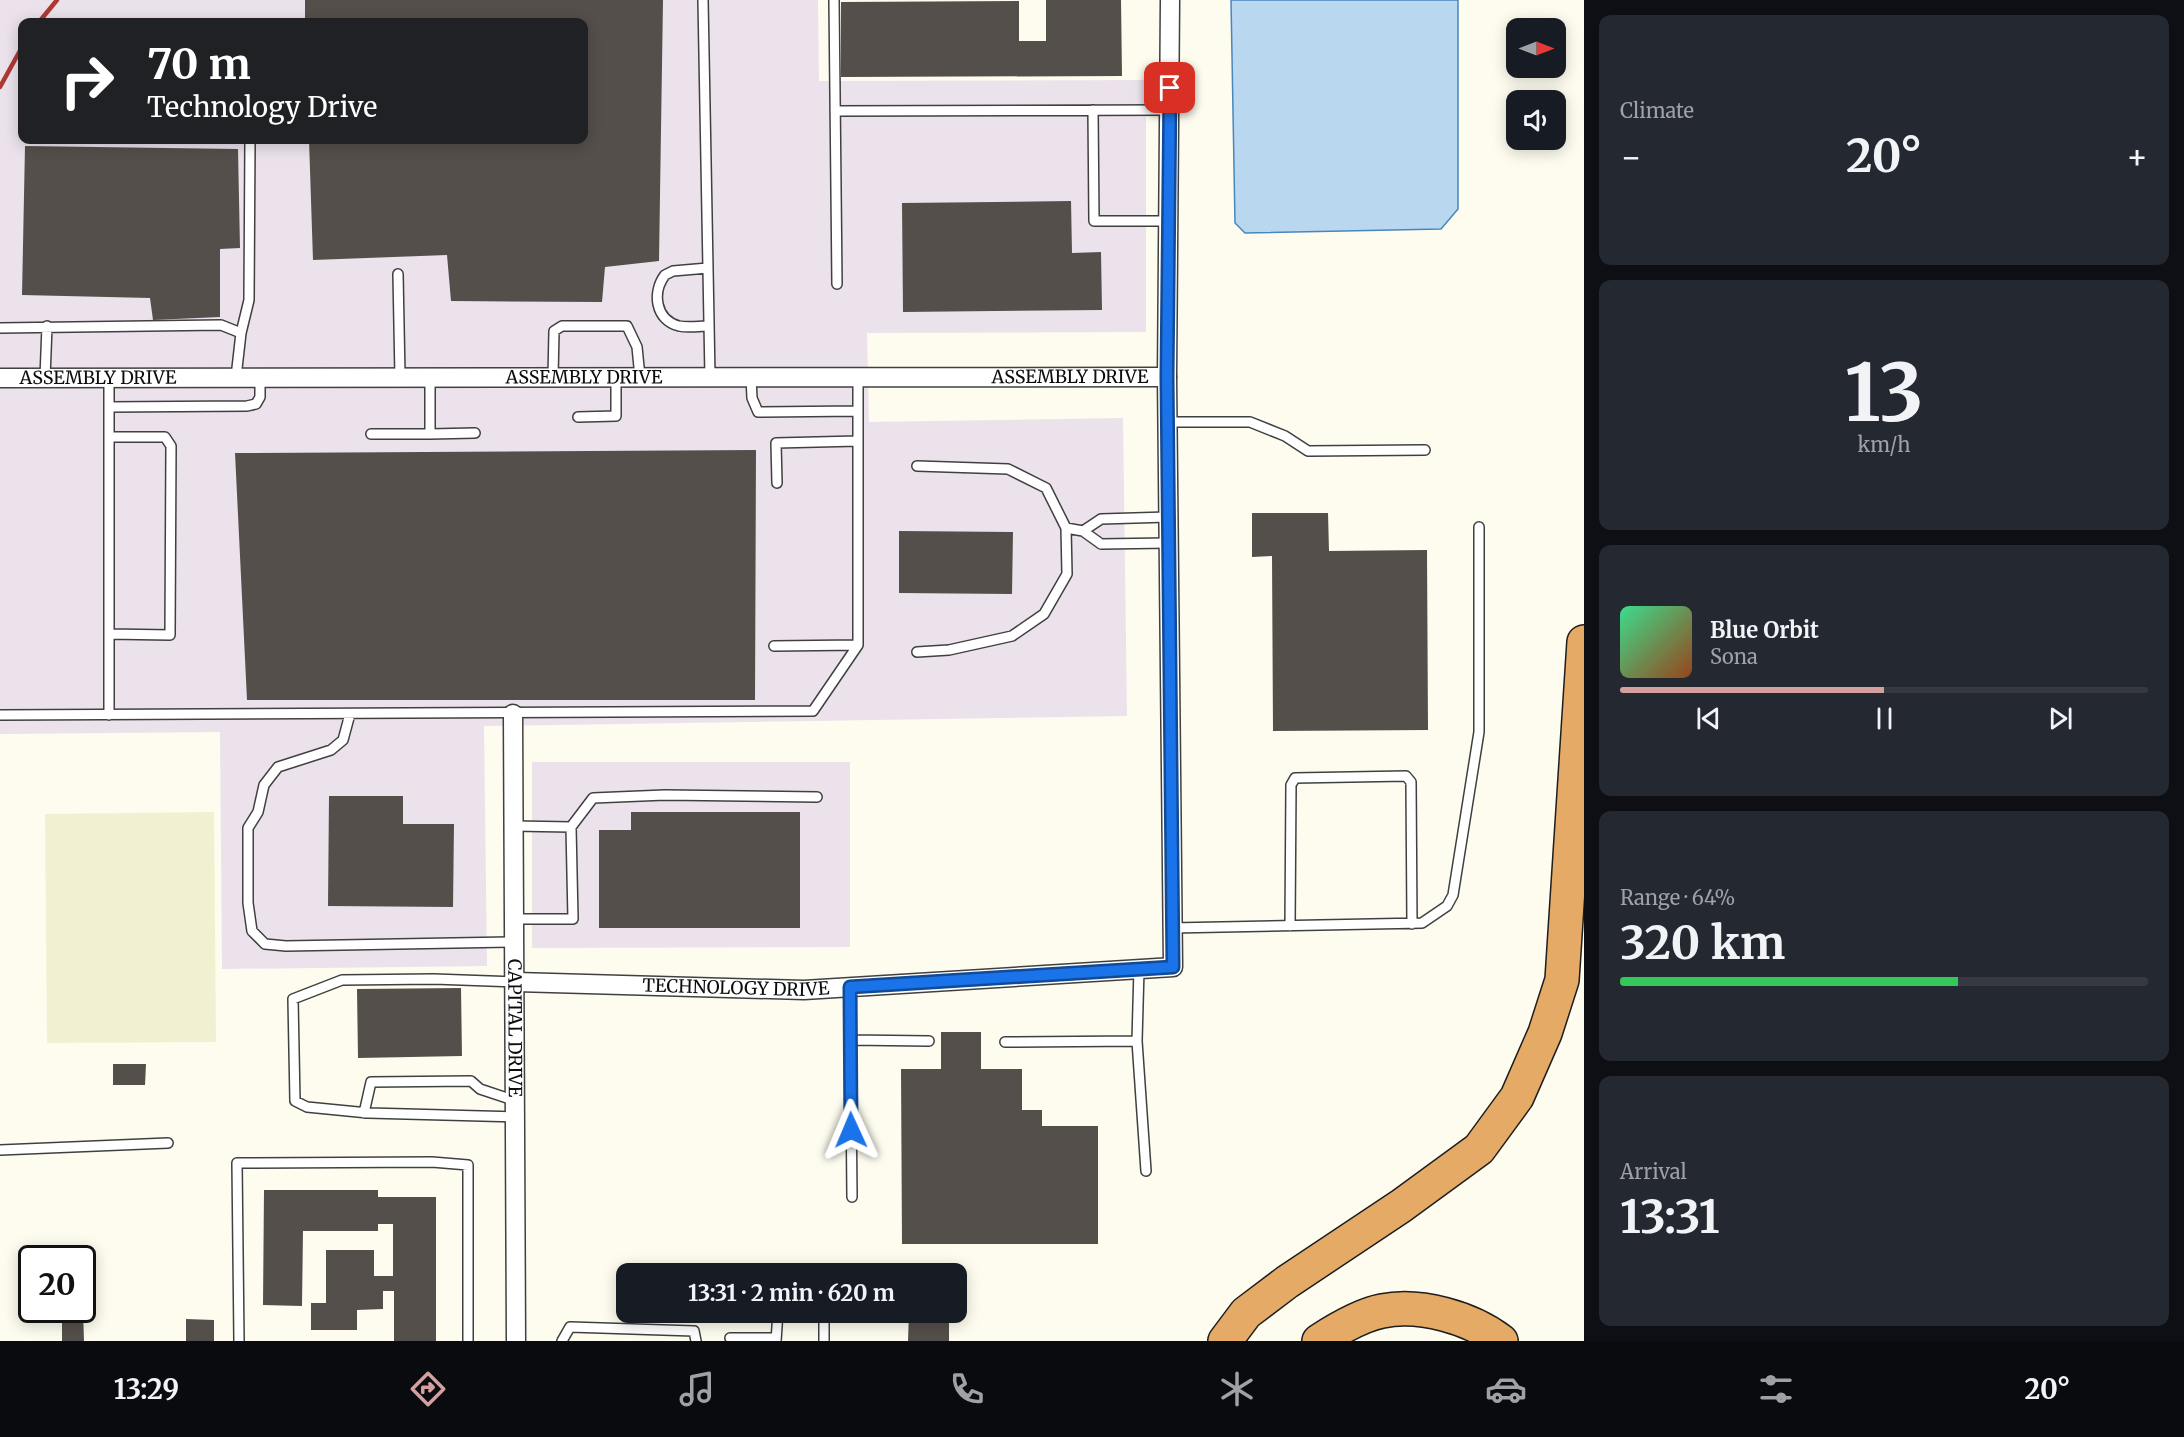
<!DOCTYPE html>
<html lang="en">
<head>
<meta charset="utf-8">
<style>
  body { margin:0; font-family:Merriweather,serif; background:#242831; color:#f1f3f6; height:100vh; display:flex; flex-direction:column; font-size:22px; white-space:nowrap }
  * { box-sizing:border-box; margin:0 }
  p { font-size:20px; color:#9ea1a6 }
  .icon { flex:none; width:33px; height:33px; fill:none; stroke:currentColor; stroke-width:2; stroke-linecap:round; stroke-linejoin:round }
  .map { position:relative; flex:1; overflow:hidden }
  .details { display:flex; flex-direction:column; gap:15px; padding:15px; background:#0d0f14; width:600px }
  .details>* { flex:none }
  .guide { position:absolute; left:18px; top:18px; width:570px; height:126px; border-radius:12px; box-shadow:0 3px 15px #0003; background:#202124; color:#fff; overflow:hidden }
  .needle { width:39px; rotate:90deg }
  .buttons { position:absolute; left:1506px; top:18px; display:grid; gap:12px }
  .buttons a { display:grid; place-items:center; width:60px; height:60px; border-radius:12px; background:#171b24; box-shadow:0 3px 15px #0003; font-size:30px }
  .speed { position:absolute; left:18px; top:1245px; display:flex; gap:12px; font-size:30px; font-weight:700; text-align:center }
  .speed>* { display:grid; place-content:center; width:78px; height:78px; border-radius:50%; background:#171b24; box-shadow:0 3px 15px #0003; line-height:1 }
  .speed .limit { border:3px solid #111; border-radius:9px; background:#fff; color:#111 }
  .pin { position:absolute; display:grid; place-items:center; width:51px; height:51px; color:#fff; margin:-26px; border-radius:12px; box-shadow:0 3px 9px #0006 }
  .me { position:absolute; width:66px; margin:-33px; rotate:359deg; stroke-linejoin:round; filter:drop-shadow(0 0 4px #0008) }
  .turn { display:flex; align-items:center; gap:21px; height:126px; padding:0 30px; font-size:27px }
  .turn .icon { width:78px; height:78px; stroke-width:2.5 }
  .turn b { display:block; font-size:42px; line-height:51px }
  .big { font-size:45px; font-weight:700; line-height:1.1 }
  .details .card { flex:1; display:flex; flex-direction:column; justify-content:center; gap:9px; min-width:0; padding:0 21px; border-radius:12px; background:#242831 }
  .details .dial { align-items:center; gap:0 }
  .dial b { font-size:78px; line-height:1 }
  .song { display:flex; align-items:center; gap:18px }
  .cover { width:72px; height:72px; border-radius:9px; background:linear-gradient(135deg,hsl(150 70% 55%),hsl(20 70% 35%)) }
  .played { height:6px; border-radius:3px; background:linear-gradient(90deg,#d39f9f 50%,#363941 50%) }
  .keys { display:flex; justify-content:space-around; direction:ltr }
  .heat { display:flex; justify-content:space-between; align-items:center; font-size:33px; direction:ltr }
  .charge { height:9px; border-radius:4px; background:linear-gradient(90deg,#34c759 64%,#363941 0) }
  .trip { position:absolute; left:616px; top:1263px; width:351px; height:60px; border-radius:12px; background:#171b24; box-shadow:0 3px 15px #0003; font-weight:700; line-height:60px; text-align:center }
  .dock { display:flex; height:96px; justify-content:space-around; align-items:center; background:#090b0e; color:#9ea1a6 }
  .dock .icon { width:42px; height:42px }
  .dock .active { color:#d39f9f }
  .dock b { font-size:27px; color:#f1f3f6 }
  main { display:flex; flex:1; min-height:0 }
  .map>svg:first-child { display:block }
  .industrial { fill:#ebe2eb; fill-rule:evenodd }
  .farmland { fill:#f1f1d2 }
  .water { fill:#b9d7ef; stroke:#4886bf; stroke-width:1.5 }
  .building { fill:#554f4b }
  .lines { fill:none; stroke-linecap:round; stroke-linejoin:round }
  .lane-casing { stroke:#404040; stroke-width:12 }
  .street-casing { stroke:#404040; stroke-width:21 }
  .highway-casing { stroke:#1e1e1e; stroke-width:36 }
  .lane { stroke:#fff; stroke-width:9 }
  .street { stroke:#fff; stroke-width:18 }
  .highway { stroke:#e5aa66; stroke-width:33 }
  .rail { stroke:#ae3834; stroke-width:4.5 }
  .route-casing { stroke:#114b97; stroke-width:15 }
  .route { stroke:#1a73e8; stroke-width:10 }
  .labels { text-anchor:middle; stroke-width:6; stroke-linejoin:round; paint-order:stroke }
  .street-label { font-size:18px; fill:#0d0d0d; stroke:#fff }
</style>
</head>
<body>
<main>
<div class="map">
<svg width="1584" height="1341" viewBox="0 0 1584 1341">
  <rect width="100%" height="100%" fill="#fdfcef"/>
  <path class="industrial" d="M0 0H818L819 81 1146 80V332L867 333 869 422 1123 418 1127 716 484 726 487 966 222 969 220 732 0 734ZM22 22H584V140H22Z
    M532 762H850V947L532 948Z"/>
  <path class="farmland" d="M214 812 216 1042 47 1043 45 814Z"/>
  <path class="water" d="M1231 0H1458V209L1441 229 1245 233 1235 223Z"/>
  <path class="building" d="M305 0H663L659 261 605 267 602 302 451 301 447 255 313 260 309 140H584V22H305Z
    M1046 0H1121L1122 76 841 77V2L1019 1V41H1046Z
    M25 146 238 149 240 248 220 249V317L153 320 150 298 22 295Z
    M1071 201 1072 253 1101 252 1102 310 903 312 902 203Z
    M756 450 755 700H247L235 453Z
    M1252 513H1328L1329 551 1427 550 1428 730 1273 731 1272 556 1252 557Z
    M899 531 1013 532 1012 594 899 593Z
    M329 796H403V824H454L453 907 328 906Z
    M631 812H800V928H599V830H631Z
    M461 988 462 1056 358 1058 357 989Z
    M941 1032H981V1069H1022V1110H1042V1126H1098V1244H902L901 1069H941Z
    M113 1064H146L145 1085H113Z
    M264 1190H378V1197H436V1341H394V1291H383V1309L357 1310V1330H311V1303H326V1250H374V1276H393V1224H378V1231H303L302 1306 263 1305Z
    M83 1310 84 1341H62V1311Z
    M909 1312H949V1341H908Z
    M186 1319 214 1320V1341H186Z"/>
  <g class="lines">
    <defs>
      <path id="lane" d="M703 0 710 377
        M834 0 837 284
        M1093 110 1094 221H1168
        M835 111 1169 110
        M708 268 673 271 665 275C652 292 655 320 679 326 688 328 699 326 709 326
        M398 274 400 377
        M0 328 221 325 241 333
        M236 377 241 333 249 300 250 140
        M553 377 554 331 562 326H627L637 347 640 377
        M751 377 752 398 758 412 857 411
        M45 378 47 326
        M109 378V715
        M109 407 247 406 256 404 260 397V377
        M578 417 616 416V377
        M1167 422H1250L1285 436 1308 451 1425 450
        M371 434H430V377
        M430 434 475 433
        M109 437H165L171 446 170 635 109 634
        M917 466 1008 469 1046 488 1066 528 1083 531
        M777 483 776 443 858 441
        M1168 517 1101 519 1083 531 1101 544 1168 543
        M774 646 858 645V376
        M917 652 949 650 1012 636 1044 614 1067 574 1066 528
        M350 714 343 740 331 750 278 767 264 785 258 812 248 828V903L252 931 265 944 286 946 515 942
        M0 715 813 711 858 645
        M514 826 571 827 573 919H515
        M571 827 593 798 665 795 817 797
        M1290 926 1291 785 1295 778 1406 776 1411 782 1412 924
        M1172 928 1422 923 1447 906 1453 895 1479 732V527
        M516 982 434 979 342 980 293 999 295 1101 307 1107 368 1113 516 1117
        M850 987 852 1197
        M850 1040 929 1041
        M1137 1041 1139 969
        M1005 1042 1137 1041 1146 1171
        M364 1113 371 1082 471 1081 480 1089 516 1101
        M0 1150 168 1143
        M824 1273V1274
        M824 1312V1341
        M730 1338H776
        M239 1341 237 1163 432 1162 468 1165V1341
        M562 1341 570 1327 694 1331 696 1341
        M776 1341 778 1312"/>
      <g id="street">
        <path id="s1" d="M0 378 1167 377"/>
        <path id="s2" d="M513 714 516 1341"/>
        <path id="s3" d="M516 982 804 990 1173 967 1167 377 1170 0"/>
      </g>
      <path id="highway" d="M1225 1341 1246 1313 1287 1282 1401 1206 1479 1149 1517 1097 1545 1033 1562 980 1584 642
        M1319 1341C1336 1330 1361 1315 1382 1311 1420 1303 1471 1318 1501 1341"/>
    </defs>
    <use href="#lane" class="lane-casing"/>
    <use href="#street" class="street-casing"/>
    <use href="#highway" class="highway-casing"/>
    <use href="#lane" class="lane"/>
    <use href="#street" class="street"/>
    <use href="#highway" class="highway"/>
    <path class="rail" d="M39 22 57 0
      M0 87 22 47"/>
  </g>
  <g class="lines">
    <defs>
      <path id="route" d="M851 1130 850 987 1173 967 1167 377 1170 88"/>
    </defs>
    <use href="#route" class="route-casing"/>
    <use href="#route" class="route"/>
  </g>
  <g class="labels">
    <g class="street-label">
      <text dy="6" stroke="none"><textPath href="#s1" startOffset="98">ASSEMBLY DRIVE</textPath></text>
      <text dy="6" stroke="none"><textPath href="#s1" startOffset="584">ASSEMBLY DRIVE</textPath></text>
      <text dy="6" stroke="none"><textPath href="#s1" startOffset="1070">ASSEMBLY DRIVE</textPath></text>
      <text dy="6" stroke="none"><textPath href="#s3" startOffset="220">TECHNOLOGY DRIVE</textPath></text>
      <text dy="6" stroke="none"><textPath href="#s2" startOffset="314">CAPITAL DRIVE</textPath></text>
    </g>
  </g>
</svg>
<div class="buttons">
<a><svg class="needle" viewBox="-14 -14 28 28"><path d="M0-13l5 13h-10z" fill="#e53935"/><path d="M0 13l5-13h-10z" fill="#9ea1a6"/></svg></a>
<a><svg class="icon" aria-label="sound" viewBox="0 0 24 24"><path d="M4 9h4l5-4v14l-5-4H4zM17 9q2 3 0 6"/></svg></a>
</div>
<div class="speed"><div class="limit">20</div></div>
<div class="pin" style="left:1170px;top:88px;background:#d93025"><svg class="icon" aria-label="arrive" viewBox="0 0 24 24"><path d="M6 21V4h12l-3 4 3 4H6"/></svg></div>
<svg class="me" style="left:851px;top:1130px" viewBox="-20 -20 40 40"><path d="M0-17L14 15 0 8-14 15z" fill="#1a73e8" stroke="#fff" stroke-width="4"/></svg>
<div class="trip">13:31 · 2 min · 620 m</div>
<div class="guide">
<div class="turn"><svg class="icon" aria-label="right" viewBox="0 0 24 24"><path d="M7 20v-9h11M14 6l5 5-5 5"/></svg><div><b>70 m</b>Technology Drive</div></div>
</div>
</div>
<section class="details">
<div class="card"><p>Climate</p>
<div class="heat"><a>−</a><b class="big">20°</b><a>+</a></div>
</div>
<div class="card dial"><b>13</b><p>km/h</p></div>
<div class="card">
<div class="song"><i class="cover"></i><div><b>Blue Orbit</b><p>Sona</p></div></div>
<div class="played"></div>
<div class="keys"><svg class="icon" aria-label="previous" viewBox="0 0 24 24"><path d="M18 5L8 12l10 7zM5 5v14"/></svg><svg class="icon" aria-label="pause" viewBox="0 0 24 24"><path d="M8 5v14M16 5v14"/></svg><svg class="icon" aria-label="next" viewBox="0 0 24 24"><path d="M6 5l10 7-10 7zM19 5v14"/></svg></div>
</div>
<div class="card"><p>Range · 64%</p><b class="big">320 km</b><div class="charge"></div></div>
<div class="card"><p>Arrival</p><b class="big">13:31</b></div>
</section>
</main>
<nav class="dock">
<b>13:29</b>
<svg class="icon active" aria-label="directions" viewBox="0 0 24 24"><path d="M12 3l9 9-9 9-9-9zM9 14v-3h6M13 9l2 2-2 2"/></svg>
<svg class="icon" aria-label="music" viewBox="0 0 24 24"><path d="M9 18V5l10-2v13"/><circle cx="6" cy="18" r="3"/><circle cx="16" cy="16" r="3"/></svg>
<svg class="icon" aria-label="phone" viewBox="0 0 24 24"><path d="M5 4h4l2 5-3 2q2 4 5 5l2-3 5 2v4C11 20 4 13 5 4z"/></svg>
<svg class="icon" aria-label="climate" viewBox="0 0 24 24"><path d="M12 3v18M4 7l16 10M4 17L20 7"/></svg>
<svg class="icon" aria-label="car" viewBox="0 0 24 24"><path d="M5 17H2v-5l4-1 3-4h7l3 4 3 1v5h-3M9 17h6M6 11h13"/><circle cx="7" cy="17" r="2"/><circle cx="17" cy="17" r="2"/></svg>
<svg class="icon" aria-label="filters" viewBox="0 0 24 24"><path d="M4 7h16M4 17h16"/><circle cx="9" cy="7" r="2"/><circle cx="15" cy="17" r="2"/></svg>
<b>20°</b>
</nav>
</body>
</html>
